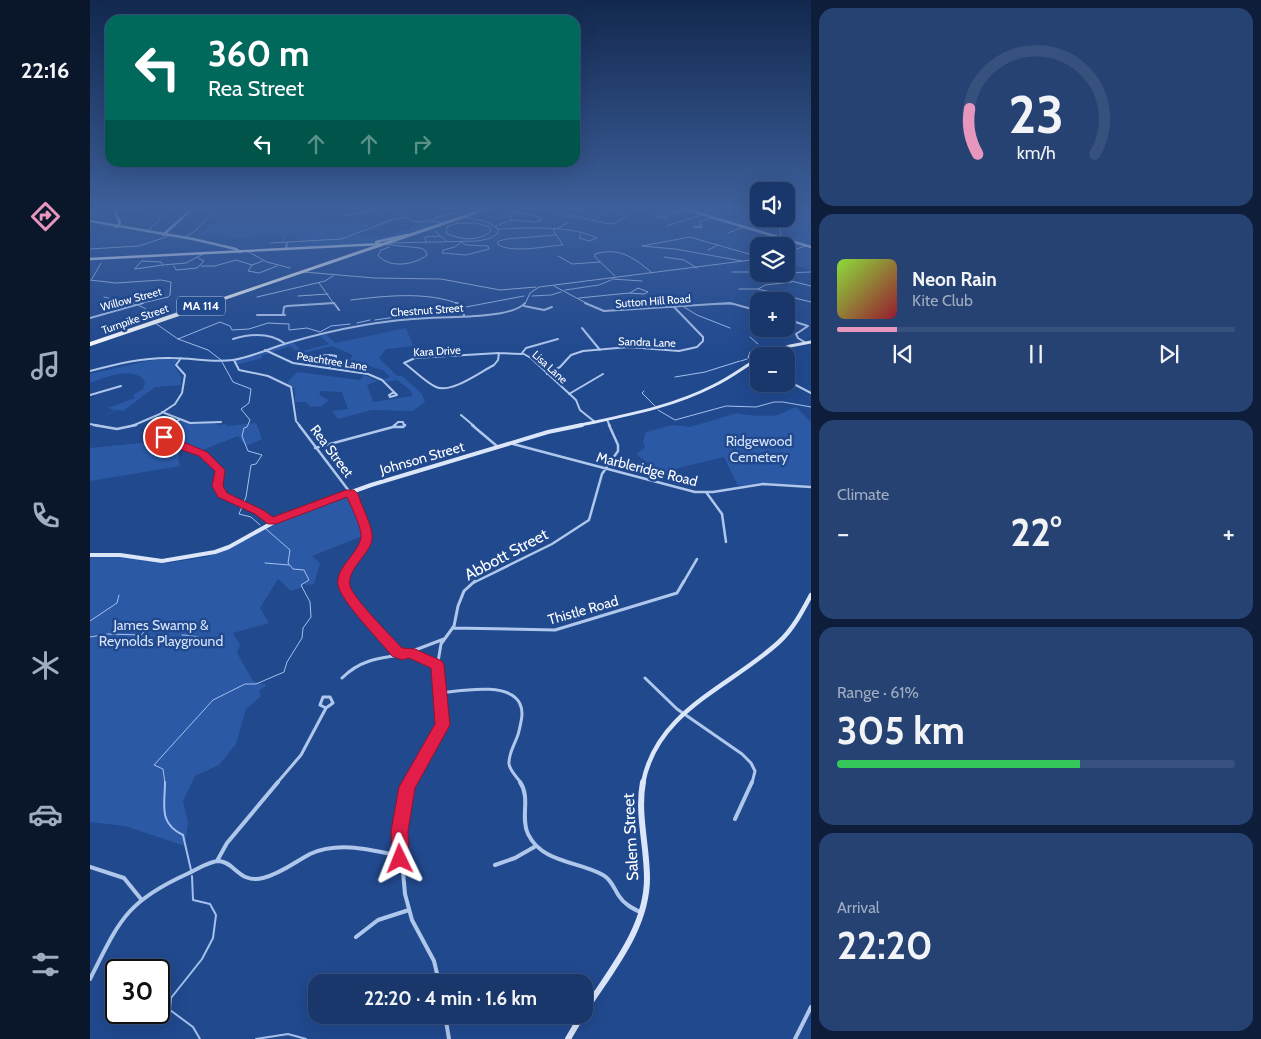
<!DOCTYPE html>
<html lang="en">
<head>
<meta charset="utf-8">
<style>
  body { margin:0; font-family:Cabin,sans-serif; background:#264272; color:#f1f3f6; height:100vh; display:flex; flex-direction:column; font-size:19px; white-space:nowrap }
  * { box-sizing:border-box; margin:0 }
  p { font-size:16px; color:#9facc1 }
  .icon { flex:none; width:28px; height:28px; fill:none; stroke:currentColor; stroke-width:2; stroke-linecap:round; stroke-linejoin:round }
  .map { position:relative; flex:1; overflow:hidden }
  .panel { display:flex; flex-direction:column; gap:8px; padding:8px; background:#0e1e3a; width:450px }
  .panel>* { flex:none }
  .guide { position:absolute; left:15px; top:15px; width:475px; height:152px; border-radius:15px; box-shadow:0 5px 20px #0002,0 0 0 1px #37517e; background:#00695c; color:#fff; overflow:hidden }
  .tools { position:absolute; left:660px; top:182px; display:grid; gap:10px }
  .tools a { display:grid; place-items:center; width:45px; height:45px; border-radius:10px; background:#19376a; box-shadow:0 5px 20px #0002,0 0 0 1px #37517e; font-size:25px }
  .speed { position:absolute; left:15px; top:959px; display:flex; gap:10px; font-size:25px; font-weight:700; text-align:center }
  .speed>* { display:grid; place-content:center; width:65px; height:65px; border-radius:50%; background:#19376a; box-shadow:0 5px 20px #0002,0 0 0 1px #37517e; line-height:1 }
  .speed .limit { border:2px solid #111; border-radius:8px; background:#fff; color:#111 }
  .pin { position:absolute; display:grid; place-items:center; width:42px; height:42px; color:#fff; margin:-21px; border:2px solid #fff; border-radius:50%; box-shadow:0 1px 5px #0007 }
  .me { position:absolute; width:55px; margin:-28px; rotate:358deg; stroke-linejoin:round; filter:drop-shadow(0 0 4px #0008) }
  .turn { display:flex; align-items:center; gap:18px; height:105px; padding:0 20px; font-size:22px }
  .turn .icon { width:65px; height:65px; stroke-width:2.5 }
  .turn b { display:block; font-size:35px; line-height:42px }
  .lanes { display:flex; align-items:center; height:48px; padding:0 20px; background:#0003; justify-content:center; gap:25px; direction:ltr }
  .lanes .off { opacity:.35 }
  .big { font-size:38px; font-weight:700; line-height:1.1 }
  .panel .card { flex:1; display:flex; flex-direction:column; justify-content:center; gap:8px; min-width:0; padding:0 18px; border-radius:15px; background:#264272 }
  .panel .dial { align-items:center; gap:0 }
  .dial svg { height:130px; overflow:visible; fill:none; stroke:#37517e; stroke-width:7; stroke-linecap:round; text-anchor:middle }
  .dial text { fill:#f1f3f6; stroke:none }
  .song { display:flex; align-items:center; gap:15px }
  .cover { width:60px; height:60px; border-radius:8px; background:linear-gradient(135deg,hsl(90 70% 55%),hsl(350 70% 35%)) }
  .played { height:5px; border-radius:2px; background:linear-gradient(90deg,#e797bd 15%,#37517e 15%) }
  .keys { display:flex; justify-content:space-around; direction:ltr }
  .heat { display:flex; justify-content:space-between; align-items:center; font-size:28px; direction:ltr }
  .charge { height:8px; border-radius:4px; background:linear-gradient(90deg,#34c759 61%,#37517e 0) }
  .trip { position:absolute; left:218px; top:974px; width:285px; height:50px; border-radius:15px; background:#19376a; box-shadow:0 5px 20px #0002,0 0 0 1px #37517e; font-weight:700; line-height:50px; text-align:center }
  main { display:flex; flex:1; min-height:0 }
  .dock { display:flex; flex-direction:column; width:90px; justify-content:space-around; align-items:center; background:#0a162a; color:#9facc1 }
  .dock .icon { width:35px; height:35px }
  .dock .current { color:#e797bd }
  .dock b { font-size:22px; color:#f1f3f6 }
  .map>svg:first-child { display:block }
  .green { fill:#2b59a6 }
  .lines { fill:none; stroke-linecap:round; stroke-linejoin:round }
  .stream-far1 { stroke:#a4c0ed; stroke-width:1 }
  .stream { stroke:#a4c0ed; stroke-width:2 }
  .street-far4 { stroke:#b0c7ec; stroke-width:1 }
  .street-far3 { stroke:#b0c7ec; stroke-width:2 }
  .street-far2 { stroke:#b0c7ec; stroke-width:2.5 }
  .street-far1 { stroke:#b0c7ec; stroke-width:3 }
  .street { stroke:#b0c7ec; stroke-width:4 }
  .secondary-far4 { stroke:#dce6f9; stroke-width:2.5 }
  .secondary-far3 { stroke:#dce6f9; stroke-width:3 }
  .secondary-far2 { stroke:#dce6f9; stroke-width:4 }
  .secondary-far1 { stroke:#dce6f9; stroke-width:4.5 }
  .secondary { stroke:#dce6f9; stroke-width:6 }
  .primary { stroke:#f5f8ff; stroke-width:2.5 }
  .highway-far1 { stroke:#fff; stroke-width:3 }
  .highway { stroke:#fff; stroke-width:4 }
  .route { fill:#e11d48; stroke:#92132f }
  .labels { text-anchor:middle; stroke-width:5; stroke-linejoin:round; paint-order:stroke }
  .far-street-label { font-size:11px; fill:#fff; stroke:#21498e }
  .shield { fill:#21498e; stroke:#bcc8dd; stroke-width:1 }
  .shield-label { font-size:12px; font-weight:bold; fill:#fff }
  .park-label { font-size:14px; fill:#d5e3f9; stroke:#21498e }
  .street-label { font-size:14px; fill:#fff; stroke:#21498e }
  .near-street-label { font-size:16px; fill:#fff; stroke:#21498e }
</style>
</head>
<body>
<main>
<nav class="dock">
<b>22:16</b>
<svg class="icon current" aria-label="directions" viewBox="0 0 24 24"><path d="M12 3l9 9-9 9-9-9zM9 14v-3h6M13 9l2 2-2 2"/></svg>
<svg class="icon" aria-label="music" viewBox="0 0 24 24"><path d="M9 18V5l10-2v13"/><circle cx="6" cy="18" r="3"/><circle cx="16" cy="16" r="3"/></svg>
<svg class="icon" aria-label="phone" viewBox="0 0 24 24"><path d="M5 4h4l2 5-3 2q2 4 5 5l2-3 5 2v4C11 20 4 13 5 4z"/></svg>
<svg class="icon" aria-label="climate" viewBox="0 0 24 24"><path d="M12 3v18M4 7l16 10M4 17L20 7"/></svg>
<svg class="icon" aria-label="car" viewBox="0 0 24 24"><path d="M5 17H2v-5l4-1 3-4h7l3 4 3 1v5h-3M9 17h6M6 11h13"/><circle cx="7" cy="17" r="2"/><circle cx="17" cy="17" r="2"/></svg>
<svg class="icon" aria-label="filters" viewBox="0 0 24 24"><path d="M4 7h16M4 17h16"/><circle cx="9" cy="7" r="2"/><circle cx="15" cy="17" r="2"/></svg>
</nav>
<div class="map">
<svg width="721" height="1039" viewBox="0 0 721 1039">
  <rect width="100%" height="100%" fill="#21498e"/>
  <path class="green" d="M137 208H153L156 211 183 208H289L301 211 292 210 295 212 293 214 302 216 289 221C298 219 310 216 319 220L314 219 308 221 312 223 304 221 288 226 292 229C287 231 282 229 275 231L297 223 287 226 283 218 284 215H279L286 212 276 215 275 212 290 209 268 212 274 215H267V213L256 216 242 213 230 216 226 222C248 231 260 215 283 225L250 238 267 234 275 238C282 236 285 237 291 237 304 237 303 228 319 230L322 226 328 225 320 221 344 222 348 224C303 244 249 246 200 247L199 245 202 244 222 241 213 242 206 239 205 235 196 236V243L192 242V237L189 234 145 239 128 234 107 236 132 217 133 215 131 214Z
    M298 208H351C358 211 371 209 379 208L364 212 360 210 362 209 359 210 363 213V215L388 208H396L354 222 344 221 345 218C339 222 330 223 323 220 331 221 338 217 340 217 347 215 351 215 357 213L345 212 346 214 327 217 326 216 329 215C314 208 316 217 298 208Z
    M635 208H669V219H696V208H721V246L699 239 712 233 692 230 691 227 661 224 656 227 609 213Z
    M714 248H721V271L696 261V253Z
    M316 328 323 346 296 349 289 358 307 376H312L332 394 335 402 323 411 282 410 248 419 242 411 258 409 252 392 231 391 229 395 239 400 232 406 221 407 216 402H205V389L197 383 207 372 270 380 274 375 288 381 277 385 283 402 323 396 320 390 307 380 295 382 292 380 300 377 293 370 259 361 263 355 242 346 210 354 200 346 171 356 173 358 145 365 144 360 203 342 212 351 239 344 230 336 236 334 245 343Z
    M77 359 87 360 84 366 91 376V385L65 387 33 411 26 410 5 423 24 410 18 408 45 398 43 395 53 389 55 383C47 364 14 378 0 383V374L57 361Z
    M706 407 721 422V485L669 483 648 486 634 457 588 468 579 479 546 454 555 448 553 441 556 432 583 425 600 427 647 413C650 415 683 417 687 415 693 413 700 409 706 407Z
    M90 421 106 424 121 422 129 425 136 424 137 426 166 423 172 439 156 446 148 436 110 451 82 442 75 435 77 430Z
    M72 437 75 442 90 447 88 459 90 466 0 481V448L51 443Z
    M258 494 261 495 275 535 222 556 230 563 224 584 216 585 213 583V587L201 591 188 579 170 608 179 623 143 633 150 645 147 653 163 681 177 685 169 691 171 696 156 709 146 744 129 765 105 776 93 801 98 822 95 846 35 826 0 822V556L31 557 78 563 116 557 144 547 180 524 196 517Z"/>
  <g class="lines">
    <path class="stream-far1" d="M642 272H669
      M696 273 721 272
      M522 279 552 281
      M475 290 509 285 521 280
      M442 296 461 295 471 292
      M14 297 34 302H43L44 304
      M48 305 56 309 63 320
      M376 307 434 296
      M594 307 607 315 640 328
      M335 314 369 308
      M310 317 331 314
      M285 320 306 317
      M65 323 88 339 118 350 131 360
      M267 323 280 320
      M660 337 668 344
      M88 339 130 322 140 326 142 330 159 329 178 323 199 324V330L217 328 230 332 241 326 260 324
      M658 358 660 352
      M651 361 657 359
      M132 362 143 382 161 389 159 403 151 409 160 420 157 427 154 428 152 436 158 451 172 455 166 464 161 465 156 497 149 514 161 517 170 525
      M585 377 615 372 650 361
      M554 391 552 393 565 406
      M568 410 585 420 636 406 666 407 684 402H693L721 407
      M175 563 199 565
      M0 621 27 603 29 595
      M92 635C107 635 115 640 129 644
      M0 637 18 634 51 635 55 631 44 624
      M75 783 73 769 64 765 123 700 155 684H166L194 672 197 662 212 638 213 628 221 617 220 602 211 585 219 580 214 570 203 569 198 563 200 550 176 529"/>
    <path class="stream" d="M75 782C75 805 68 823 93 835L101 870
      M102 876 103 900 120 904 126 915 123 938 112 959 81 998 80 1010 103 1027 110 1039
      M166 1039 198 1034 216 1039"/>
    <path class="street-far4" d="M109 208H118
      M297 208 325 222 342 221 352 223
      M447 208 519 224 526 223 537 216 523 208
      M481 208 491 210
      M548 208 555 211
      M25 211 53 208
      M80 211 83 208
      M421 211 449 217 452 220 446 222 422 220V217L414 213Z
      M607 213 630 208
      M255 216 297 208
      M480 216 494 208
      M576 216 578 218 566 217 595 210
      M342 221 345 218 382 208
      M502 221 522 208
      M368 223H386L399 227 401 231C388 242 370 240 356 233L357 227Z
      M406 226 422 220
      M576 226 612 215
      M611 226 603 227 611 228 612 227 609 222 621 218
      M690 227 691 238
      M408 229C437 228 481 225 507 238L499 241 489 238 491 234
      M345 231 356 241
      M56 232 72 218
      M638 233 654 227
      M466 235 416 239 409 241 407 244C422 254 455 246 473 245L463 230 478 223
      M95 237 105 231 127 208
      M369 241 376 245 398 246 399 249 376 255 352 253 353 250 365 247 370 243
      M181 243 251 239 299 221 316 217
      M197 243V250L195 249Z
      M300 243 388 241 401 238 408 233V229L397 222 374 217
      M336 243 335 237 350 236
      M293 244 330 248 335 250 337 255C325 265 298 269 288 255L291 250 299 247
      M552 246 600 237 669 257
      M552 246 585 249 652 261
      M0 249 49 246 79 236
      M618 250 628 245
      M157 251 177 262 200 268
      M696 252 716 246
      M468 256 482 264 510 262
      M574 257 594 260 607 268
      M52 261 71 262 73 265 45 269Z
      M173 261 162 265 158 271 169 273 187 266
      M73 265 96 263 113 254
      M84 266 86 270 107 268 114 261 108 258
      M111 266H125L146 260 162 265
      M214 272 284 278 351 279 410 290 446 287
      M683 274 697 280 721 286
      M525 276 505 257V254C529 247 543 257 561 272
      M2 279 11 263
      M0 280 26 283 71 280 81 282 80 295 78 297 48 304
      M702 282 675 285 668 289 721 302
      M229 283 244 304
      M464 286 498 304
      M649 289H669
      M208 296 238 294
      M167 297 235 281 243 276
      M489 298 539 293 554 294 558 292 548 288 540 293
      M261 300C294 296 337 291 369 304
      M230 304 244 303
      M435 304 440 293 449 287 669 259
      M625 304H643"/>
    <path class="street-far3" d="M244 303 249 310
      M366 303 369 304 374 315
      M495 303 514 311 640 303 669 311
      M434 306 454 310 462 307
      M167 315H195
      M193 315 194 307 197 306 244 303
      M0 318 53 303
      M696 319 718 326 706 334 708 338 716 343
      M492 328 510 350
      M143 339C160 334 179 332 194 343
      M468 339 436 348 432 353 441 358 486 400 490 410 505 422
      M175 350 203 363 278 374 292 380 307 395 300 397 299 395 304 392
      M409 353 432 354
      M409 353 408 360 404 365C390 372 361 394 346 387 335 382 324 370 314 363L325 358Z
      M144 360 149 370 178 376 201 387 206 421 210 426
      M663 362 669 365
      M219 365C228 356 233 353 246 356V360L239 368
      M0 371C27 364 54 357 82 358 103 358 123 363 143 360 163 357 182 347 201 342 246 329 293 320 339 318 360 317 423 318 435 303
      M457 374 470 367 481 355 493 351 539 347 589 351 607 347 613 341V337L585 308
      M696 380 721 393
      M479 394 513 374
      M0 395 31 386
      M72 412 100 423 131 422
      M371 415 384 426
      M517 420 520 426
      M0 424 9 426
      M42 426 70 414 85 404 92 393 95 375 86 365 91 358
      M80 426 89 420
      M304 426 308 422H313L314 426"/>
    <path class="street-far2" d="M4 425 27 429 46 425
      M82 425 76 429 73 435 76 440 113 454 130 470 128 486 132 495 169 512 182 522
      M209 425 262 495 277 536 253 583
      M382 425 408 447
      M303 427H313L315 425
      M303 427 305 425
      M423 444 605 492H623L673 484 721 487
      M225 448 303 427
      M616 492 632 514 636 542
      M383 583 462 544 499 520 512 474 528 451V445L519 425
      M593 583 607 559"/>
    <path class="street-far1" d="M253 581 263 601 307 652 312 655 354 639
      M363 628 465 630 587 593 594 581
      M321 653 348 665
      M252 678C269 661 287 658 310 655
      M555 678 587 709 652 754 661 763 665 771 662 783
      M350 693C369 691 420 681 430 704 434 712 431 722 429 731 427 741 418 753 419 764 420 771 427 777 431 783
      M233 697H240L243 703 236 708 230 705Z
      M187 783 211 755 236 708
      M319 783 352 725 347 668 351 644 364 626 368 606 374 591 385 581"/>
    <path class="street" d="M320 782 317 787 310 839 315 894 322 920 344 961 349 982
      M430 782C441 798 430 817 438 834 452 863 488 861 513 875 522 880 524 889 529 896 534 904 542 908 550 912
      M645 819 662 782
      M127 861 137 843 188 782
      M405 865 425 858 446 846
      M0 867 34 878 51 899
      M266 937 288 920 319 910
      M0 979C29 922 35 902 97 874 106 870 119 861 129 861 145 862 149 884 173 878 190 874 205 862 220 854 249 841 281 850 310 856
      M355 1015 359 1039
      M705 1039 721 1007"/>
    <path class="secondary-far4" d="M24 208 30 223 26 227
      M591 208 721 247
      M0 221 103 239 146 249 150 252
      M73 235 103 208"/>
    <path class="secondary-far3" d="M673 356 700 346 721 342
      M486 426C532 416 580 408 623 386 639 379 654 367 669 358"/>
    <path class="secondary-far2" d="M0 555H30L72 561 125 552 139 547 195 516 281 485 458 432 492 425"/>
    <path class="secondary-far1" d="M553 783C567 710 640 687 689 642 703 629 712 612 721 595"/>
    <path class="secondary" d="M494 1012C520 971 557 929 557 878 557 846 547 813 553 782
      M478 1039 492 1015"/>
    <path class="primary" d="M286 242 317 235
      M0 259 291 244"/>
    <path class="highway-far1" d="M118 304 399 208"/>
    <path class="highway" d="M0 344 121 303"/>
  </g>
  <linearGradient id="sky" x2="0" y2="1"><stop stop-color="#12284e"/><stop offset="0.59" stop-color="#3d5f9b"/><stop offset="1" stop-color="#3d5f9b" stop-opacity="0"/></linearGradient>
  <rect width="721" height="353" fill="url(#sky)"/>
  <path class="route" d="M74 434 117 452 135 470 133 486 137 493 173 510 183 517 256 490H264L268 494C272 507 280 521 282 534 285 552 256 567 260 586 264 599 301 636 312 648L325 649 352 661 354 665 360 725 325 788 318 831 319 859 317 864 310 867 304 864 302 859 301 831 309 787 345 724 341 668 319 658 312 660 302 656C291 642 250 600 248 585 245 567 269 554 271 537 272 528 261 506 257 497L186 524H178L165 514 128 497 122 486 125 471 109 456 78 445 69 437Z"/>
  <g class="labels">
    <g class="far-street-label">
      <text transform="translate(41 299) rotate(-15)" y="4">Willow Street</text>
      <text transform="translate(563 301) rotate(-4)" y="4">Sutton Hill Road</text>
      <text transform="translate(337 310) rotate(-4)" y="4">Chestnut Street</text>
      <text transform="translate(45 319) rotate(-19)" y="4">Turnpike Street</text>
      <text transform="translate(557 342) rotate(2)" y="4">Sandra Lane</text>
      <text transform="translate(347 351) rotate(-3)" y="4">Kara Drive</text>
      <text transform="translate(242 361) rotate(9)" y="4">Peachtree Lane</text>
      <text transform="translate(460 367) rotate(42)" y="4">Lisa Lane</text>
    </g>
    <rect class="shield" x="87" y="296.5" width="48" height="19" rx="4"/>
    <g class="shield-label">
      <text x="111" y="310">MA 114</text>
    </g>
    <g class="park-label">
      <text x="669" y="446">Ridgewood<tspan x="669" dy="16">Cemetery</tspan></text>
      <text x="71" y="630">James Swamp &amp;<tspan x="71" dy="16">Reynolds Playground</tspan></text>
    </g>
    <g class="street-label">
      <text transform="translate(242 451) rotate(53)" y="5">Rea Street</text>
      <text transform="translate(332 458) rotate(-16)" y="5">Johnson Street</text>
      <text transform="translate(557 469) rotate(14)" y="5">Marbleridge Road</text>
      <text transform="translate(493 610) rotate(-16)" y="5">Thistle Road</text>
    </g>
    <g class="near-street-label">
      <text transform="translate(416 554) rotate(-28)" y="6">Abbott Street</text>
      <text transform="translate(540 837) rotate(-93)" y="6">Salem Street</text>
    </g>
  </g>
</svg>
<div class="tools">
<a><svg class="icon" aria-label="sound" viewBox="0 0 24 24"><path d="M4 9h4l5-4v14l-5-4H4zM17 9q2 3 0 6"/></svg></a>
<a><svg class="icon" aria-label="layers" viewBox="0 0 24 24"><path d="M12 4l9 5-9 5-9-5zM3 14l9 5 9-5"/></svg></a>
<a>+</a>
<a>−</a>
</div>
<div class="speed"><div class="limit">30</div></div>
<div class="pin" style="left:74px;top:437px;background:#d93025"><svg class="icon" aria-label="arrive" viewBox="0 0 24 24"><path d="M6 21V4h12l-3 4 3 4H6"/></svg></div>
<svg class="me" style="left:310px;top:859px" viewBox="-20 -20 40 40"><path d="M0-17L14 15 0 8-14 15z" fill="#e11d48" stroke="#fff" stroke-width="4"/></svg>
<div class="trip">22:20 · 4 min · 1.6 km</div>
<div class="guide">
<div class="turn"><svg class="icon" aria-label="left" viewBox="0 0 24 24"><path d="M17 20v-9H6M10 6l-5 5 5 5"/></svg><div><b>360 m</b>Rea Street</div></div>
<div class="lanes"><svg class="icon" aria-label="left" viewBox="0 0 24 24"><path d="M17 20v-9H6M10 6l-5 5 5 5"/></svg><svg class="icon off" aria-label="ahead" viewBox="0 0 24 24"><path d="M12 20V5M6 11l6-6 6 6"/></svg><svg class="icon off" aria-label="ahead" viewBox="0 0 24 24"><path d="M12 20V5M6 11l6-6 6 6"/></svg><svg class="icon off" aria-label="right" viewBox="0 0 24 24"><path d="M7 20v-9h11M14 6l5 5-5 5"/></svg></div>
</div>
</div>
<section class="panel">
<div class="card dial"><svg viewBox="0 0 100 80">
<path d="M14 69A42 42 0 1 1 86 69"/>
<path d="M14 69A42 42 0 0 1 9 41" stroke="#e797bd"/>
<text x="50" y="56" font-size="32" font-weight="700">23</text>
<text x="50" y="72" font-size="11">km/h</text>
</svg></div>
<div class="card">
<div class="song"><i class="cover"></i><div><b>Neon Rain</b><p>Kite Club</p></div></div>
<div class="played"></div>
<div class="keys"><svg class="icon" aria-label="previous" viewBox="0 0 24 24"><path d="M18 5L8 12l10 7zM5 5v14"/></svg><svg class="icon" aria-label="pause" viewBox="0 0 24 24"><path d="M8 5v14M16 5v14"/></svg><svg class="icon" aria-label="next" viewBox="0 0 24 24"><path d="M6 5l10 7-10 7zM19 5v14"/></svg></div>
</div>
<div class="card"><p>Climate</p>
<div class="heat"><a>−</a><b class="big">22°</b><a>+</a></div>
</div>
<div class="card"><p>Range · 61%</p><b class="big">305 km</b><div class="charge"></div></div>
<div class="card"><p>Arrival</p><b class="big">22:20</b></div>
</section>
</main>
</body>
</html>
